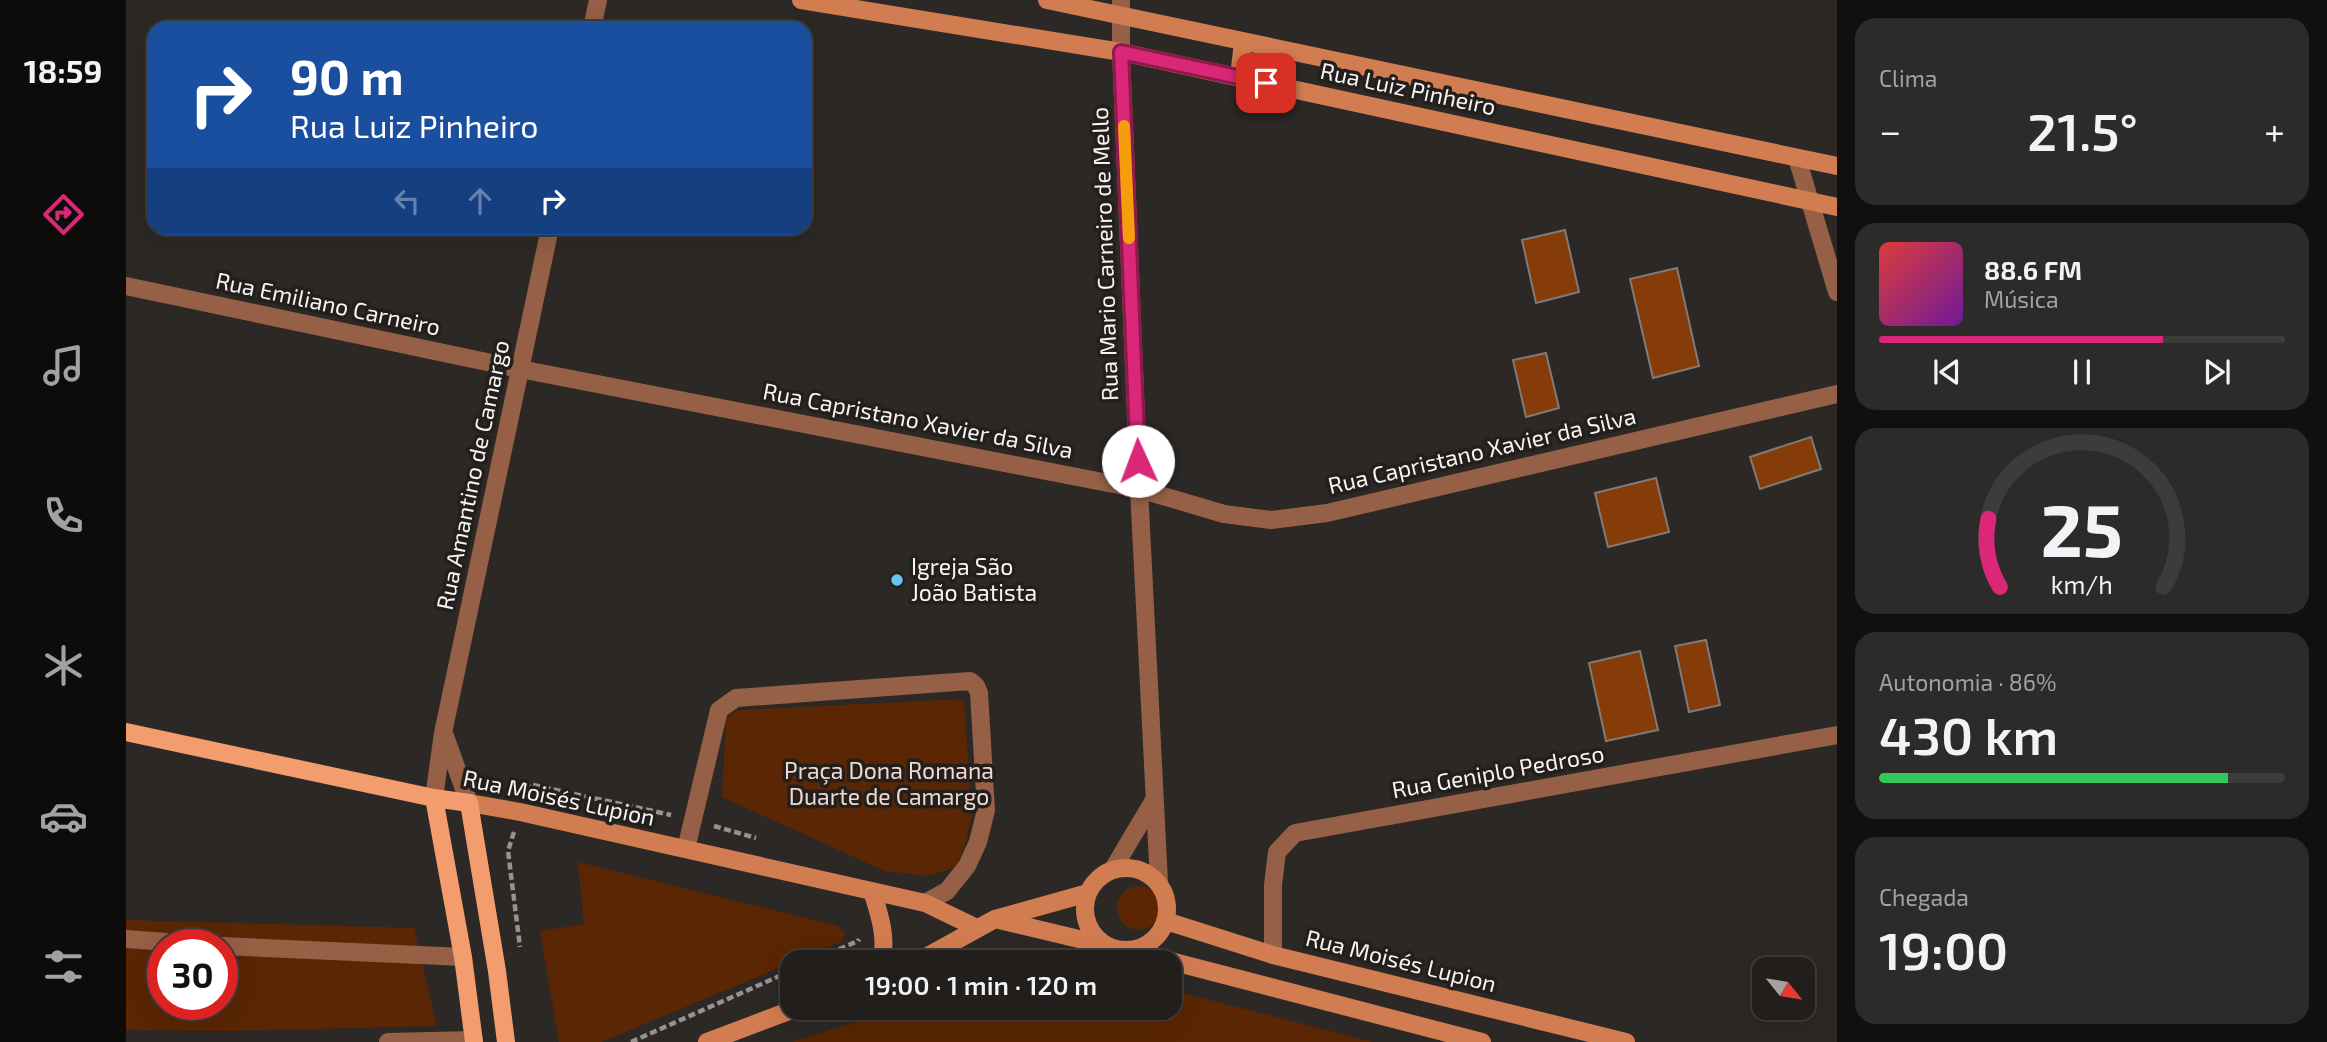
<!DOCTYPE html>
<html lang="pt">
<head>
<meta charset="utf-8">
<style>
  body { margin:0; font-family:"Exo 2",sans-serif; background:#2d2b29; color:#f1f3f6; height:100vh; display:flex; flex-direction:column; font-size:26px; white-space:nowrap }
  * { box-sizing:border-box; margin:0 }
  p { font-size:23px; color:#a2a2a3 }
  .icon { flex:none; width:38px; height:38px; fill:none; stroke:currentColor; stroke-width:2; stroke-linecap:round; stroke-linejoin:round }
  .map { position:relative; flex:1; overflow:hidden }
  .side { display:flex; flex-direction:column; gap:18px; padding:18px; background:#12100f; width:490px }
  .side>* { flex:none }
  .hud { position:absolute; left:21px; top:21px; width:665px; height:214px; border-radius:21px; box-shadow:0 7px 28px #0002,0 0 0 2px #3e3c3b; background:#1a4fa0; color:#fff; overflow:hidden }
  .needle { width:46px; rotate:120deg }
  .tools { position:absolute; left:1626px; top:957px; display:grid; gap:14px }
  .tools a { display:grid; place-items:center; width:63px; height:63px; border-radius:14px; background:#211e1c; box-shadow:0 7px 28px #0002,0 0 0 2px #3e3c3b; font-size:35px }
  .speed { position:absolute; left:21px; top:929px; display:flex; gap:14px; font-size:35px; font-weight:700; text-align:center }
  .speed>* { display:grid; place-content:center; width:91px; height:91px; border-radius:50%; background:#211e1c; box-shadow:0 7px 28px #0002,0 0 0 2px #3e3c3b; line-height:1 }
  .speed .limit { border:10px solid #d22; background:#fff; color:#111 }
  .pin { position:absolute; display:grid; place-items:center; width:60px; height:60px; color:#fff; margin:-30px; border-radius:14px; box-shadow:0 4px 10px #0006 }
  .me { position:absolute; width:77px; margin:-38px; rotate:358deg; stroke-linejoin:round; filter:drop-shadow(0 0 5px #0008) }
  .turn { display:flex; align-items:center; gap:24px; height:147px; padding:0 28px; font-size:32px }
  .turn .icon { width:91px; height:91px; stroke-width:2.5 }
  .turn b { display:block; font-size:49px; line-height:60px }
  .lanes { display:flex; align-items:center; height:66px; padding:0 28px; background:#0003; justify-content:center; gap:35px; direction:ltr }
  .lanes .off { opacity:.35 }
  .big { font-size:52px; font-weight:600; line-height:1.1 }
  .side .tile { flex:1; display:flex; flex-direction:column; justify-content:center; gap:10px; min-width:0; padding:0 24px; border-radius:21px; background:#2d2b29 }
  .side .dial { align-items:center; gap:0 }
  .dial svg { height:182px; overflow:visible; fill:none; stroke:#3e3c3b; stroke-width:7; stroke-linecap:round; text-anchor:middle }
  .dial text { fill:#f1f3f6; stroke:none }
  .song { display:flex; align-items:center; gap:21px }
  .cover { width:84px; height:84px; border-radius:10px; background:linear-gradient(135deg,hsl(0 70% 55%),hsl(280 70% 35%)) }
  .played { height:7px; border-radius:4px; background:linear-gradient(90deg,#db2777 70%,#3e3c3b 70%) }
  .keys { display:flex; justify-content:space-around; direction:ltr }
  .heat { display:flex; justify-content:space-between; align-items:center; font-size:38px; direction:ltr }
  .charge { height:10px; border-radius:5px; background:linear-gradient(90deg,#34c759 86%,#3e3c3b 0) }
  .trip { position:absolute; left:654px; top:950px; width:402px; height:70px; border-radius:21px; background:#211e1c; box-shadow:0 7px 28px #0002,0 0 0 2px #3e3c3b; font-weight:600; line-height:70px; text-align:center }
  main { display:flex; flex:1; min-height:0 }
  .menu { display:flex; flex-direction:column; width:126px; justify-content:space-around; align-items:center; background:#0d0c0b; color:#a2a2a3 }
  .menu .icon { width:49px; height:49px }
  .menu .current { color:#db2777 }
  .menu b { font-size:32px; color:#f1f3f6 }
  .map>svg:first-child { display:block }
  .green { fill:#5a2603; fill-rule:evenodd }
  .building { fill:#863c08; stroke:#807b78; stroke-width:2 }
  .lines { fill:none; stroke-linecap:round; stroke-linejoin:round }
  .path { stroke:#959290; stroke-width:4.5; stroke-dasharray:7 3.5; stroke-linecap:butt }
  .street { stroke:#956045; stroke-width:18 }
  .secondary { stroke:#d27d51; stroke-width:18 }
  .primary { stroke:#f39c6e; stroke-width:18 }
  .route-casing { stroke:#8e194d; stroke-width:18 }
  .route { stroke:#db2777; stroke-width:12 }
  .slow { stroke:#f59e0b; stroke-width:12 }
  .poi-dot { fill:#64c5ee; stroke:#231f1c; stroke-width:2.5 }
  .labels { text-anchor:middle; stroke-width:7; stroke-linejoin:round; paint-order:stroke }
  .street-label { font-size:23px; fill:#f7f4f3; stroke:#231f1c }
  .poi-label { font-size:23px; fill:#f7f4f3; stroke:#231f1c; text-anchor:start }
  .park-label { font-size:23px; fill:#efd8cd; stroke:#231f1c }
</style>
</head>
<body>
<main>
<nav class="menu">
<b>18:59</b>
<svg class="icon current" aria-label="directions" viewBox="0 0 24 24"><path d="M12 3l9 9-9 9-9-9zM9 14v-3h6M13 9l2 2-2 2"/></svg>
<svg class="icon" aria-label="music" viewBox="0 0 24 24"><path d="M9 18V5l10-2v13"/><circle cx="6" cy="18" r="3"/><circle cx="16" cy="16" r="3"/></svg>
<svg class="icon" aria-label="phone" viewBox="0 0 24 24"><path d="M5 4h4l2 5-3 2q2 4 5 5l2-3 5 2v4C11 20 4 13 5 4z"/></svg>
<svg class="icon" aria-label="climate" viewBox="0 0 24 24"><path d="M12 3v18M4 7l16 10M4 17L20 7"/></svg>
<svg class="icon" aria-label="car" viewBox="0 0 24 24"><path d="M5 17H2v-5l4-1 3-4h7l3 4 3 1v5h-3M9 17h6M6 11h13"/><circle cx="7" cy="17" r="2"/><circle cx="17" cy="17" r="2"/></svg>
<svg class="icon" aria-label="filters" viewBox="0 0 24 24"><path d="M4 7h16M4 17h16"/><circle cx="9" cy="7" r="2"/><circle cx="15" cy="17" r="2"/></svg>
</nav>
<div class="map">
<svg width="1711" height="1042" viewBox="0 0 1711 1042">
  <rect width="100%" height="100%" fill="#2c2826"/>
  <path class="green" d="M838 699 846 814 839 845 829 868 801 876 759 871 596 797 600 718 611 710Z
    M452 862 712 926 719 933 715 942 476 1042H433L414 931 458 924Z
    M991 908a22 22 0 1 1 44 0a22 22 0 1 1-44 0Z
    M0 920 288 928 311 1026 102 1031 0 1030ZM37 945H96V1004H37Z
    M1045 990 1247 1042H666L775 1008H1045Z"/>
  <path class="building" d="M1439 230 1453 292 1410 303 1396 240Z
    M1551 268 1573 366 1527 378 1504 279Z
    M1420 353 1433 408 1400 417 1387 360Z
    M1685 437 1695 469 1634 489 1624 457Z
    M1530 478 1543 532 1482 547 1469 493Z
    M1580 640 1594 705 1563 712 1549 646Z
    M1514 651 1532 730 1480 741 1463 663Z"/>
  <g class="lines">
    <path class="path" d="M401 790 403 784 545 815
      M588 826 630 838
      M388 832 382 851 394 947
      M684 962 732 941 733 939
      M505 1042 667 970"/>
    <path class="street" d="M995 0V52L1013 489 1033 882
      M466 28 472 0
      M1671 158 1711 292
      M0 286 394 369 1013 489 1098 514 1145 520 1201 513 1711 394
      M319 736 343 803
      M308 798 317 733 424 228
      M560 849 593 710 610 698 844 681 850 686 853 693 860 810 852 842 841 866 821 891 799 903
      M987 869 1028 800
      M0 939 81 945
      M96 946 337 957
      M1147 955V885L1151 852 1169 833 1711 735
      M262 1042 348 1040"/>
    <path class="secondary" d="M675 0 995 52 1711 207
      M921 0 1711 166
      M1113 77 1117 42
      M343 803 394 812 799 903 851 928
      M959 909a41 41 0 1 1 82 0a41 41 0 1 1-82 0Z
      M746 891C753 913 762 939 755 962
      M873 920 978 945
      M1040 921 1147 955 1500 1042
      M1002 950 1356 1042
      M791 962 869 919 962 893
      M581 1042 671 1008"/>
    <path class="primary" d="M0 732 308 798 343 803 371 971 380 1042
      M308 798 337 957 348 1042"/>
  </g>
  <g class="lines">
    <defs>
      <path id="route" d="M1012 461 995 52 1140 83"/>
    </defs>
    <use href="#route" class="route-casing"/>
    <use href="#route" class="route"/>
    <path class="slow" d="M998 126 1003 238"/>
  </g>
  <circle class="poi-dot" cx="771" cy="580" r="7"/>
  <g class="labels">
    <g class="street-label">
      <text transform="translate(1282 89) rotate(12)" y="8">Rua Luiz Pinheiro</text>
      <text transform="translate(979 254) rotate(-92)" y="8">Rua Mario Carneiro de Mello</text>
      <text transform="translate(202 304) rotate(12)" y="8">Rua Emiliano Carneiro</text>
      <text transform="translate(792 421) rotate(11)" y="8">Rua Capristano Xavier da Silva</text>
      <text transform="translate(1356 451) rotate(-13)" y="8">Rua Capristano Xavier da Silva</text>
      <text transform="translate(347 475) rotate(-78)" y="8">Rua Amantino de Camargo</text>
      <text transform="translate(1372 772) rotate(-10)" y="8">Rua Geniplo Pedroso</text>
      <text transform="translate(433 798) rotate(12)" y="8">Rua Moisés Lupion</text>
      <text transform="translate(1275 961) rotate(14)" y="8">Rua Moisés Lupion</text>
    </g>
    <g class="poi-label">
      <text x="785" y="575">Igreja São<tspan x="785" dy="26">João Batista</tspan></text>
    </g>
    <g class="park-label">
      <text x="763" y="779">Praça Dona Romana<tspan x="763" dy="26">Duarte de Camargo</tspan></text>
    </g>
  </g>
</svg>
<div class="tools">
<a><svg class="needle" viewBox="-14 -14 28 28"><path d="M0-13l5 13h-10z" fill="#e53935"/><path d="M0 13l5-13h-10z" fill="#a2a2a3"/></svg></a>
</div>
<div class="speed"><div class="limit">30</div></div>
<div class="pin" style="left:1140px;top:83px;background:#d93025"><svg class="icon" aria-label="arrive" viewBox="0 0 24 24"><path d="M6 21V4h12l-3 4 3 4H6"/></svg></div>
<svg class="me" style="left:1012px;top:461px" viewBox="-20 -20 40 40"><circle r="19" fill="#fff"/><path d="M0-13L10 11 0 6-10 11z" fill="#db2777"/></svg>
<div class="trip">19:00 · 1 min · 120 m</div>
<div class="hud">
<div class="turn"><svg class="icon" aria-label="right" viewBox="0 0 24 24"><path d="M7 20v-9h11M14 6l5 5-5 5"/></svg><div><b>90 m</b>Rua Luiz Pinheiro</div></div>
<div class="lanes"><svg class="icon off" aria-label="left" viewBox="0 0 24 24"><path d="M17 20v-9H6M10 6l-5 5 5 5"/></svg><svg class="icon off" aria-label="ahead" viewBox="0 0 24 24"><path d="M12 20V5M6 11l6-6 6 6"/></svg><svg class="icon" aria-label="right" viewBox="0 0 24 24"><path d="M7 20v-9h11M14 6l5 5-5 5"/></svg></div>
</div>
</div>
<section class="side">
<div class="tile"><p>Clima</p>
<div class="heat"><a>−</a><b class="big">21.5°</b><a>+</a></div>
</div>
<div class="tile">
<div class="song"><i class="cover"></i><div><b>88.6 FM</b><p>Música</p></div></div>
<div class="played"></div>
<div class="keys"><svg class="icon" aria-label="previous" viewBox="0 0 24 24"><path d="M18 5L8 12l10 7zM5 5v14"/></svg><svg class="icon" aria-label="pause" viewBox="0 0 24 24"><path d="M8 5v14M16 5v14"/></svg><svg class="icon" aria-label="next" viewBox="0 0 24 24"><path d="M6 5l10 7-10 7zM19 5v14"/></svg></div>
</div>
<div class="tile dial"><svg viewBox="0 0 100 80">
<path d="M14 69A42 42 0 1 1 86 69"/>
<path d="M14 69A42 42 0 0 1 9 39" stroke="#db2777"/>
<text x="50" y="56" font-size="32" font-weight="700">25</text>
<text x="50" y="72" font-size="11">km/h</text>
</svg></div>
<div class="tile"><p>Autonomia · 86%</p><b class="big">430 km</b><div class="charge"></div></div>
<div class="tile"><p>Chegada</p><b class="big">19:00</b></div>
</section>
</main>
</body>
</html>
